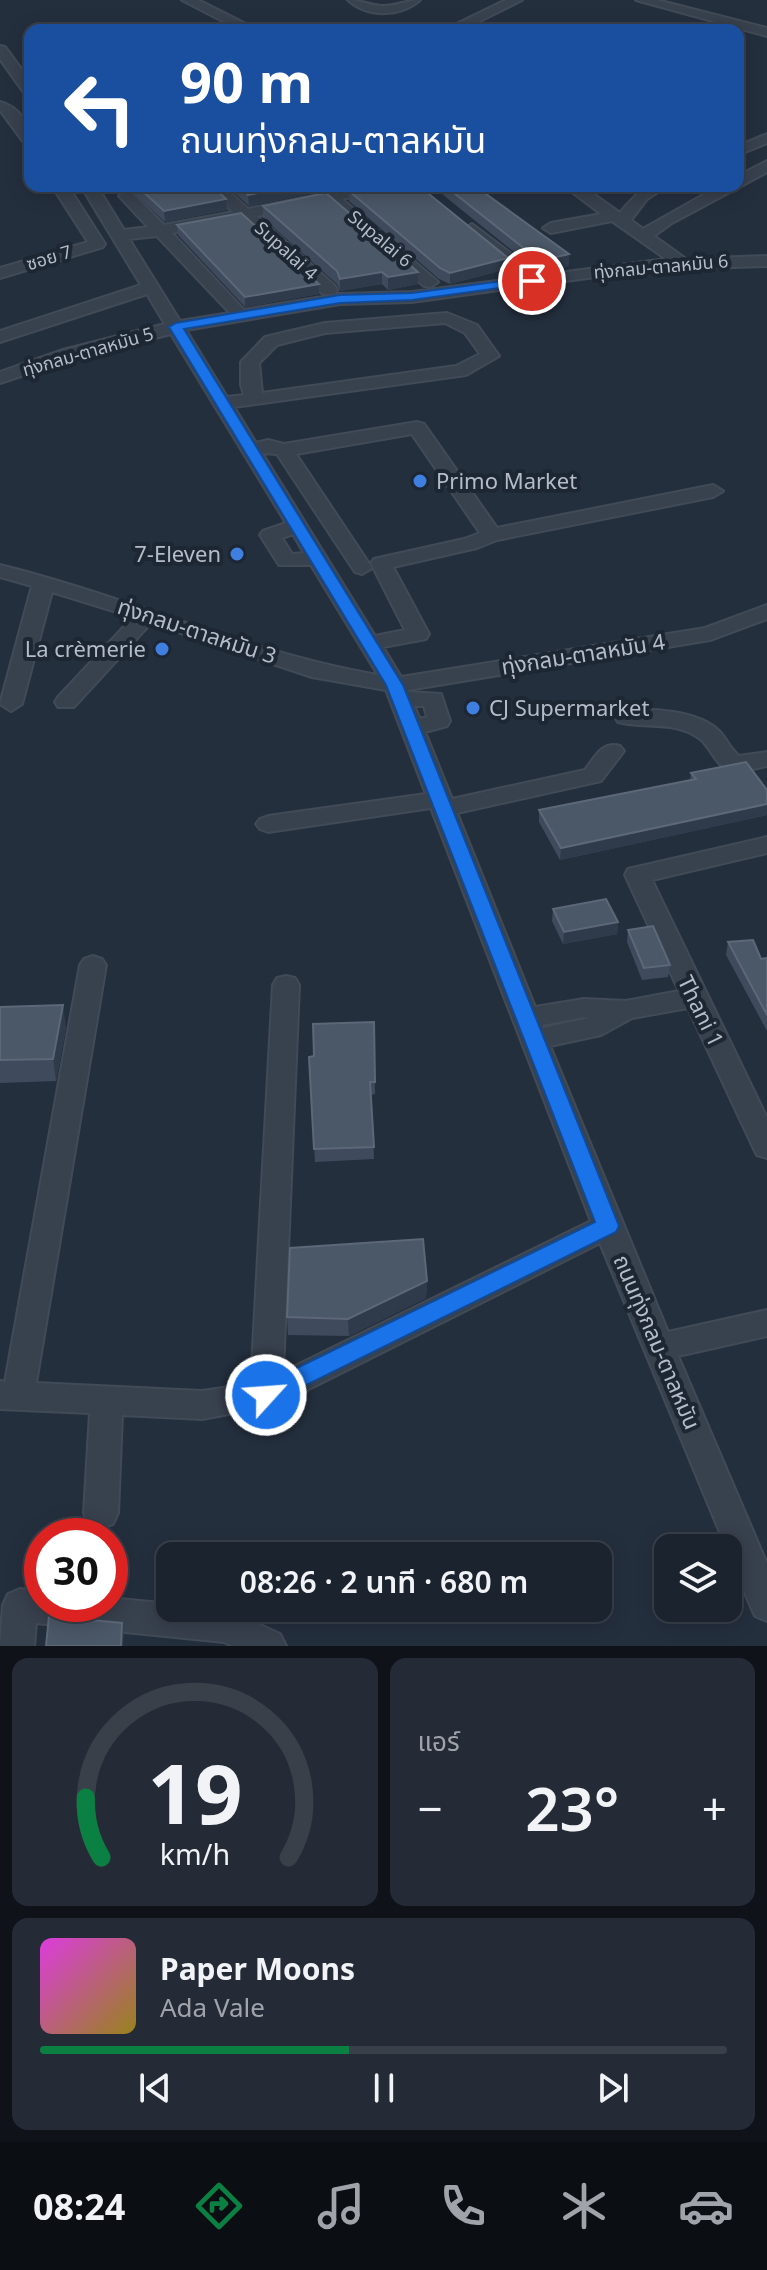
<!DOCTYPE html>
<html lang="th">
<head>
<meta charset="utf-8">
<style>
  body { margin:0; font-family:"Noto Sans","Noto Sans Thai",sans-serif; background:#242b36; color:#f1f3f6; height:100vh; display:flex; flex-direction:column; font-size:30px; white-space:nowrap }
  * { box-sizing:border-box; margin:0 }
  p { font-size:26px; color:#a0a4aa }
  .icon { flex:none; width:44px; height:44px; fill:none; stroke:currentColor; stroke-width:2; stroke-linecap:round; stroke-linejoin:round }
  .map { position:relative; height:1646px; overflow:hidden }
  .sheet { display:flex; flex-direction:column; gap:12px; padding:12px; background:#0f1319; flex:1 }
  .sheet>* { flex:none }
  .hud { position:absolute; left:24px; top:24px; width:720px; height:168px; border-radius:16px; box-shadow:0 4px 20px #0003,0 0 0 2px #39404a; background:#1a4fa0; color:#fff; overflow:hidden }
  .tools { position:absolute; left:654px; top:1534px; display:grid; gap:16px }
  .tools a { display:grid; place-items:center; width:88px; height:88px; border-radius:16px; background:#1b232e; box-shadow:0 4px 20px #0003,0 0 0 2px #39404a; font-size:40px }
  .speed { position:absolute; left:24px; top:1518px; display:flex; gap:16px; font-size:40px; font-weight:700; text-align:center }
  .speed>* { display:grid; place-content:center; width:104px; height:104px; border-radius:50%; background:#1b232e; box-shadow:0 4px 20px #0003,0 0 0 2px #39404a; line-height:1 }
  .speed .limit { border:12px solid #d22; background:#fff; color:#111 }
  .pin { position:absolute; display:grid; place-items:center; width:68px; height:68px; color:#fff; margin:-34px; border:4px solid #fff; border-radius:50%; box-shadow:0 2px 8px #0007 }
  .me { position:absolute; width:88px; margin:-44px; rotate:64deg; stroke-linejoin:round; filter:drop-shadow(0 0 6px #0008) }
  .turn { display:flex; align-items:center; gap:28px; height:168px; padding:0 24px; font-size:36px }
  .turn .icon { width:104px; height:104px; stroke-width:2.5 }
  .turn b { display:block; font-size:56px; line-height:68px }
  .big { font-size:60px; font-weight:600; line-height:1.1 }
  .sheet .card { flex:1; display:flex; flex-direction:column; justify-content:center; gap:12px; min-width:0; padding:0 28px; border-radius:16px; background:#242b36 }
  .sheet .dial { align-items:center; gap:0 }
  .dial svg { height:208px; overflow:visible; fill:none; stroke:#39404a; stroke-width:7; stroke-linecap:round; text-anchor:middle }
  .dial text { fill:#f1f3f6; stroke:none }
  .song { display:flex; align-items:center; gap:24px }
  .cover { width:96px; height:96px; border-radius:12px; background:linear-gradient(135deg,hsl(300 70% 55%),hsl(50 70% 35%)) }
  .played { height:8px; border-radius:4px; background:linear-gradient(90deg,#0b8043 45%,#39404a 45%) }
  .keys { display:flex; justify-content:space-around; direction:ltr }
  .heat { display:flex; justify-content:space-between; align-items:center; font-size:44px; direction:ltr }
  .sheet .tiles { flex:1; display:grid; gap:12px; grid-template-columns:1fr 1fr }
  .card:last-child { grid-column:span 2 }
  .trip { position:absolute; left:156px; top:1542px; width:456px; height:80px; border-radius:16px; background:#1b232e; box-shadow:0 4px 20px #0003,0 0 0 2px #39404a; font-weight:600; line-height:80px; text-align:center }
  .menu { display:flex; height:128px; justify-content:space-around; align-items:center; background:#0b0e12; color:#a0a4aa }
  .menu .icon { width:56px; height:56px }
  .menu .active { color:#0b8043 }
  .menu b { font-size:36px; color:#f1f3f6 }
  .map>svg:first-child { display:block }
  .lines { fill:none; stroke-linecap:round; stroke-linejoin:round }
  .minor-casing { stroke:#414a57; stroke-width:4 }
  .minor { fill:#38414e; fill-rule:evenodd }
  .wall { fill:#3f4b5c }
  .shaded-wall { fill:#2f3b4b }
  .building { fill:#4b5868; stroke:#5c6777; stroke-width:2 }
  .route { fill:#1a73e8; stroke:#114b97; stroke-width:2 }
  .shop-dot { fill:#3f7fe0; stroke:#1d2633; stroke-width:3 }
  .labels { text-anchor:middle; stroke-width:8; stroke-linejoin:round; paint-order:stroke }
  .far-street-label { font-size:18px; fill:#b4bcc9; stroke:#1d2633 }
  .poi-label { font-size:22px; fill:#b4bcc9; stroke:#1d2633; text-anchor:start }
  .street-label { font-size:22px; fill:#b4bcc9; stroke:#1d2633 }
</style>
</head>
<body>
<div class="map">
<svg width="767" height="1646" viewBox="0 0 767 1646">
  <rect width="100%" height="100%" fill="#242f3e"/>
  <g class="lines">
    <defs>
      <path id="minor" d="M182 0H198L250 26 238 29Z
        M348 0C360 0 369 5 381 6 394 7 407 0 420 0 400 17 368 18 348 0Z
        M506 0H522L462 30H444Z
        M636 0H657L767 28V36Z
        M0 46 5 47 30 81V95L25 94 0 59Z
        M0 102C20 107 30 125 30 145L25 144 0 110Z
        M767 134V143L738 155V146Z
        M767 161V172L672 223 654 236 686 259 767 256V266L646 270 412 302 340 304 186 330 227 397 244 395 241 385V362L265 337 325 323 447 313 477 325 499 356 466 375 234 407 256 443 268 440 284 444 417 422 424 424 497 528 713 485 723 491 713 497 497 540 477 548 393 567 429 634 426 639 383 647 401 677 705 628 767 605V619L710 640 408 690 409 692 441 694 450 721 447 726 425 732 452 799 585 770C595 757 602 741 620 746L624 751 601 781 457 813 535 1007 584 999 626 1001 679 991 625 875 628 869 637 867 767 837V853L652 880 767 1118V1158L757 1155 753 1147 688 1008 632 1018 601 1035 550 1046 668 1332 767 1310V1336L678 1356 767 1564V1621L755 1616 750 1605 600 1243 277 1405 202 1419 122 1415 118 1513 113 1524 101 1528 89 1524 84 1513 90 1413 0 1409V1381L5 1382 80 965 84 959 93 956 102 959 106 965 36 1383 202 1391 251 1384 273 985 277 978 286 976 295 978 299 985 283 1372 591 1221 431 808 268 832 260 829 256 824 260 819 268 816 426 794 386 690 312 677 151 623 74 707H58L55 702 58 697 133 617 52 592 22 704 11 711 0 704 32 586 0 577V565C126 596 249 653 378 675L311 565H279L260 535 263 531 286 523 171 334 75 358 0 383V372L63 350 165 324 147 294 0 342V331L141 285 81 186H97L124 230 148 227 119 196 127 191 132 193 164 225 233 212 206 186H223L248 209 318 195 314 190 320 186 333 192 361 186H392L389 189 342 199 438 282 430 287 424 286 327 202 257 216 335 286 337 290 335 294H323L242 219 172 233 244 310 340 294 412 292 666 259 612 221 551 233 543 228 551 223 601 214 564 186H582L620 213C635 194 643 186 667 186L647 199 631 220 643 229 719 186H738V176ZM157 236 230 313 180 321 129 239ZM445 323 465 333 480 354 456 366 262 393 259 363 277 345 325 333ZM412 434 480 533 464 539 374 559 371 563 405 630 375 636 262 453 277 454 355 572 362 574 372 568 296 454ZM293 534 304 553 292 554 282 538ZM414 706H424L427 717 420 719ZM584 1017 589 1018 543 1028 542 1025Z
        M52 186H68L105 244 103 247 0 278V268L88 242Z
        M472 224 526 265 528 268 526 271H514L466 232 464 229Z
        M626 710C653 708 699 711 719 731 727 739 730 749 739 756L767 752V766L743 771 723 767C713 759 709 745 699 738 674 720 645 729 618 722L615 717 618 712Z
        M20 1589 42 1591V1604H110V1598L170 1604V1608L227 1610 280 1634 286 1646H232L224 1642 36 1623 34 1646H0L3 1605 8 1594Z"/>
    </defs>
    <use href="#minor" class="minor-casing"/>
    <use href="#minor" class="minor"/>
  </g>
  <path class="wall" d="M129 186H212L226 199 227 210 165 222 130 189Z
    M227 186H315L312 188 313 193 249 206Z
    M432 186H475L569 254V266L543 272 529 264Z
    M348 190 507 269 450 284 439 279 349 201Z
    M263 206 418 284 388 290 382 284 340 291 337 284 263 218Z
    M177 225 319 294 245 307 178 235Z
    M691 773 767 790V815L560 860 539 822V810L690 780Z
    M553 909 618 922 617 934 563 944 552 921Z
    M628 930 670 965 668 977 642 980 627 942Z
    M728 942 761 959 767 958V1031L726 955Z
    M0 1007 66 1027 56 1081 0 1083Z
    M374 1022 375 1094 371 1095 374 1159 315 1162 309 1057 314 1056Z
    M427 1281 426 1298 349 1336 288 1335 287 1317Z"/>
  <path class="shaded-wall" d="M293 186H315L312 188 313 193 249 206 248 195Z
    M226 199 227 210 165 222 164 211Z
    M569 254V266L543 272 544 260Z
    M508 258 507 269 450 284V273Z
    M382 272V284L340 291V279Z
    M418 272V284L388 290V277Z
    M319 284V294L245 307V297Z
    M767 804V815L560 860 561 848Z
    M618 922 617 934 563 944 564 932Z
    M63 1005 66 1027 56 1081 53 1059Z
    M427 1281 426 1298 349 1336 348 1319Z
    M122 1623 124 1635 123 1646H121Z"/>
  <path class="building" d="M137 186H212L226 199 164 211Z
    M239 186H293L248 195Z
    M367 186H419L508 258 450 273 440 268 348 190Z
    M445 186H475L569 254 544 260 530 253Z
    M326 193 418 272 388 277 382 272 340 279 337 271 263 206Z
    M241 213 319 284 245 297 177 225Z
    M746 762 767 790V804L561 848 539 810 696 779 691 773Z
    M606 899 618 922 564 932 553 909Z
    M653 926 670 965 644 968 628 930Z
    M753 940 761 959 767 958V1015L728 942Z
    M63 1005 53 1059 0 1060V1007Z
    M374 1022 375 1082H370L374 1147 314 1149 309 1057 314 1056 313 1024Z
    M423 1239 427 1281 348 1319 287 1317 290 1248Z
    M49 1616 122 1623 121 1646H46Z"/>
  <path class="route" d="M532 277 538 281 536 283 412 300 340 303 184 329 403 685 619 1226 616 1232 266 1405 258 1402 254 1395 258 1387 595 1222 386 685 169 327 176 323 340 295 412 293Z"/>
  <g class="shop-dot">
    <circle cx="420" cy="481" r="8"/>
    <circle cx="237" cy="554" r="8"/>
    <circle cx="162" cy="649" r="8"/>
    <circle cx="473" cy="708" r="8"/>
  </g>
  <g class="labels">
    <g class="far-street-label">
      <text transform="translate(380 239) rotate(40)" y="6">Supalai 6</text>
      <text transform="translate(286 251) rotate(42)" y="6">Supalai 4</text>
      <text transform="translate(49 258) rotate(-17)" y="6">ซอย 7</text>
      <text transform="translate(661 267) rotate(-5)" y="6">ทุ่งกลม-ตาลหมัน 6</text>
      <text transform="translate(88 352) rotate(-16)" y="6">ทุ่งกลม-ตาลหมัน 5</text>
    </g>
    <g class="poi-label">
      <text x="436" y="489">Primo Market</text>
      <text x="221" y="562" text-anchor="end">7-Eleven</text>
      <text x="146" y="657" text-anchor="end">La crèmerie</text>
      <text x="489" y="716">CJ Supermarket</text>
    </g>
    <g class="street-label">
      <text transform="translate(197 631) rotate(18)" y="8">ทุ่งกลม-ตาลหมัน 3</text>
      <text transform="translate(583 654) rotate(-9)" y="8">ทุ่งกลม-ตาลหมัน 4</text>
      <text transform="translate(701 1011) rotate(64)" y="8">Thani 1</text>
      <text transform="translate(657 1342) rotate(67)" y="8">ถนนทุ่งกลม-ตาลหมัน</text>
    </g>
  </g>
</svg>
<div class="tools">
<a><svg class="icon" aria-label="layers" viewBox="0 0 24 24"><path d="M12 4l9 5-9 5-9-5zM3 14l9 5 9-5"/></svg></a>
</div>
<div class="speed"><div class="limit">30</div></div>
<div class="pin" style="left:532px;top:281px;background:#d93025"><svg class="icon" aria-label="arrive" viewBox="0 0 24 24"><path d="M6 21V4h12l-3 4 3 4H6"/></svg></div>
<svg class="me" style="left:266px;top:1395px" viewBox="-20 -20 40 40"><circle r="17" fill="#1a73e8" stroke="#fff" stroke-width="3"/><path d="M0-11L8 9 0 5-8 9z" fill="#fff"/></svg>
<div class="trip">08:26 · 2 นาที · 680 m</div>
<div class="hud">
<div class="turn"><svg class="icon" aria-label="left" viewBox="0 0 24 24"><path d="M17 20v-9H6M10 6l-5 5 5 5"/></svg><div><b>90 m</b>ถนนทุ่งกลม-ตาลหมัน</div></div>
</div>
</div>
<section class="sheet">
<div class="tiles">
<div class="card dial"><svg viewBox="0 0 100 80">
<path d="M14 69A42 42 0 1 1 86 69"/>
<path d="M14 69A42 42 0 0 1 8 46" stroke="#0b8043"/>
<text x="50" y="56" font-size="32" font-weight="700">19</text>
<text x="50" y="72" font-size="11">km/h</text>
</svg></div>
<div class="card"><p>แอร์</p>
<div class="heat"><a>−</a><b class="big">23°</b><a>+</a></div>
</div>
<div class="card">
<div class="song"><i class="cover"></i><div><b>Paper Moons</b><p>Ada Vale</p></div></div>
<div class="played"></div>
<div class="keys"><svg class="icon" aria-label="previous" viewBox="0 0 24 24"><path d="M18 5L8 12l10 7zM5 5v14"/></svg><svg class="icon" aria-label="pause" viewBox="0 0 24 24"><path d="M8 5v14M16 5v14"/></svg><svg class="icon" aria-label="next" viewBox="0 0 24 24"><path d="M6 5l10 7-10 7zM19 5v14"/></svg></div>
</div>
</div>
</section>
<nav class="menu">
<b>08:24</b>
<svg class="icon active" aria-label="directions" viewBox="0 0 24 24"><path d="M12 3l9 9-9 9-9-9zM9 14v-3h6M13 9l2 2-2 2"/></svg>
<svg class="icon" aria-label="music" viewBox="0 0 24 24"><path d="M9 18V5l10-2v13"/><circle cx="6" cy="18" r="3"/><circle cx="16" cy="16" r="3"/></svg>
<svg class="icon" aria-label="phone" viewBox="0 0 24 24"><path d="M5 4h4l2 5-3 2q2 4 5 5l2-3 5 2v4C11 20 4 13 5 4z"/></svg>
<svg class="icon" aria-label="climate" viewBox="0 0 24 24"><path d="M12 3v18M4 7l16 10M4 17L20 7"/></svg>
<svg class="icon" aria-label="car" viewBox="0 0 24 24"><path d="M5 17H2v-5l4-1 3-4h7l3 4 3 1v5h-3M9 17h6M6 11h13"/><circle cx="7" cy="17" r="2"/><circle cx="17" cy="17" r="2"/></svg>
</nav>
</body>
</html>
